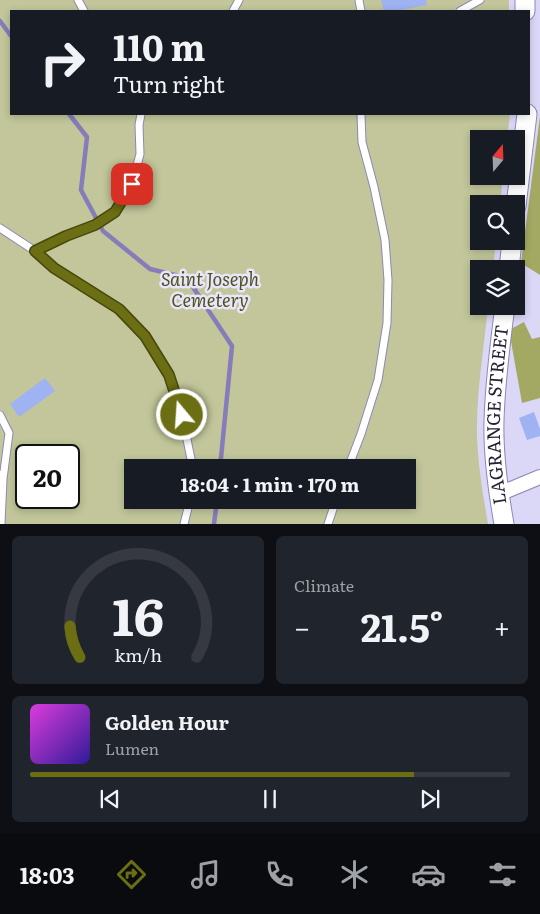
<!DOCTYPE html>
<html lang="en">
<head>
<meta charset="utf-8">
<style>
  body { margin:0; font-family:Literata,serif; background:#20242c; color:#f1f3f6; height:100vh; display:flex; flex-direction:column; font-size:19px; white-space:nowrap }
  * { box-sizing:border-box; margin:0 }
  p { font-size:16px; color:#9ea1a6 }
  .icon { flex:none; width:28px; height:28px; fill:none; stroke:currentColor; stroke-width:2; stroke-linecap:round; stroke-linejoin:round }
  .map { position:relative; height:524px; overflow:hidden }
  .details { display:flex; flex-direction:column; gap:12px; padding:12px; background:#0d0f14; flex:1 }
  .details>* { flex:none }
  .hud { position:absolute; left:10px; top:10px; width:520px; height:105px; border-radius:0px; box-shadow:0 2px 8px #0003; background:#171b24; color:#f1f3f6; overflow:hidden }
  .needle { width:32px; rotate:19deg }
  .fabs { position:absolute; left:470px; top:130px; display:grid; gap:10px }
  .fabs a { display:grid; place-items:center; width:55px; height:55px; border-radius:0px; background:#171b24; box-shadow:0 2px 8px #0003; font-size:25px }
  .speed { position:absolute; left:15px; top:444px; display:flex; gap:10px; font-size:25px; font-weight:700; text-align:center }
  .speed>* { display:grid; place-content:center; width:65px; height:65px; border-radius:50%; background:#171b24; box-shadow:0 2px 8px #0003; line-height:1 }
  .speed .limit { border:2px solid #111; border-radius:8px; background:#fff; color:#111 }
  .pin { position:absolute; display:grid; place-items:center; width:42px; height:42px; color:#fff; margin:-21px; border-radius:10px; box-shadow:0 2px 8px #0006 }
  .me { position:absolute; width:55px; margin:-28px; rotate:342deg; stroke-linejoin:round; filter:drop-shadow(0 0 4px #0008) }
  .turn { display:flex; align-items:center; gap:18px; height:105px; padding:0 20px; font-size:22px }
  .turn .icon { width:65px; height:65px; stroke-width:2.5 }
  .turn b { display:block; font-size:35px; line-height:42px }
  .big { font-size:38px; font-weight:700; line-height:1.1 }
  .details .tile { flex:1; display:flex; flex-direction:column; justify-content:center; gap:8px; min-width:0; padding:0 18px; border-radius:8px; background:#20242c }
  .details .dial { align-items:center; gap:0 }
  .dial svg { height:130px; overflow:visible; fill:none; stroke:#363941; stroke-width:7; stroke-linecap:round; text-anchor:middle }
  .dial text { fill:#f1f3f6; stroke:none }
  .song { display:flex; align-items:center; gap:15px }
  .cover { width:60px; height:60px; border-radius:8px; background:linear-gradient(135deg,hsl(300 70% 55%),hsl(250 70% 35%)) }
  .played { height:5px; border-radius:2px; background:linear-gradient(90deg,#6b6e12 80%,#363941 80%) }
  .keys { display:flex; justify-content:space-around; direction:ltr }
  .heat { display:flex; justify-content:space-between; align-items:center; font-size:28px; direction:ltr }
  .details .tiles { flex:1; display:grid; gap:12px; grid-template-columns:1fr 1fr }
  .tile:last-child { grid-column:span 2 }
  .trip { position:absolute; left:124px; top:459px; width:292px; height:50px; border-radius:0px; background:#171b24; box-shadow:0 2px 8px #0003; font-weight:700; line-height:50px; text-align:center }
  .tabs { display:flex; height:80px; justify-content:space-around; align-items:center; background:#090b0e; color:#9ea1a6 }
  .tabs .icon { width:35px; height:35px }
  .tabs .selected { color:#6b6e12 }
  .tabs b { font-size:22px; color:#f1f3f6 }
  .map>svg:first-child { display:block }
  .green { fill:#c2c69a; fill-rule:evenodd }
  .forest { fill:#a3a862 }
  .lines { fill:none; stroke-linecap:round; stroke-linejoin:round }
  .stream { stroke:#877cba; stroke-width:4.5 }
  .building { fill:#9fb2f1 }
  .service-casing { stroke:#8f87b8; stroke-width:9 }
  .minor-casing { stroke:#8f87b8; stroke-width:16 }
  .secondary-casing { stroke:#8f87b8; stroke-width:21 }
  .service { stroke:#fff; stroke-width:7 }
  .minor { stroke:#fff; stroke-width:14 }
  .secondary { stroke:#fff; stroke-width:19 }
  .route-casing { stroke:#46480c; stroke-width:12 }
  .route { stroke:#6b6e12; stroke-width:9 }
  .labels { text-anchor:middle; stroke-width:5; stroke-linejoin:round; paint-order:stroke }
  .park-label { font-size:18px; font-style:italic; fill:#50521e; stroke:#e9e6fc }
  .street-label { font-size:18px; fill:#252236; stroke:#e9e6fc }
</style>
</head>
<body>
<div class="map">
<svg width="540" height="524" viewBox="0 0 540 524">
  <rect width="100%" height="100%" fill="#dbd7f7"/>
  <path class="green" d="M0 0H509V11H11V114H510L507 139H479V176H503L500 204H479V241H496L493 269H479V306H488C484 349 476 393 477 436 478 466 483 495 488 524H0ZM26 455H69V498H26ZM132 468H408V500H132Z"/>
  <path class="forest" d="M540 116V275L521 263Z
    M524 322 532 339 540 337V398L522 403 509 330Z"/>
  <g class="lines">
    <path class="stream" d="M0 21 11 36
      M69 114 87 137 81 190 103 231 150 269 187 278 232 346 220 468
      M214 524 217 500"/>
  </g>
  <path class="building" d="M381 0H426L427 5 397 11H384Z
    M45 378 55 391 19 417 10 404Z
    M534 412 540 429V436L527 440 519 418Z"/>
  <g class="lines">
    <defs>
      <path id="service" d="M78 0 84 11
        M359 0 361 11
        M233 11 239 0
        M460 11 480 0
        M0 228 35 251 54 268 119 309 145 336 169 375 182 415 191 459V468
        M35 251 66 235 95 225 115 212 132 184 140 154 139 125 141 114
        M0 415 9 433 3 479
        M348 468 361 434 378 380 387 323 388 280 385 240 374 187 362 142 361 114
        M1 524 3 479 2 474
        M184 524 190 500
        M328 524 336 500"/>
      <path id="minor" d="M499 494 540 477"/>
      <g id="secondary">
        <path d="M525 0V11"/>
        <path d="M516 206 527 114"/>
        <path d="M509 269 512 241"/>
        <path id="s1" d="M504 524C498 490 493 455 494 421 495 383 500 344 505 306"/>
      </g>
    </defs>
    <use href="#service" class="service-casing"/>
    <use href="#minor" class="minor-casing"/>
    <use href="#secondary" class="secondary-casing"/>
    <use href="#service" class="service"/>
    <use href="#minor" class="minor"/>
    <use href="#secondary" class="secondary"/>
  </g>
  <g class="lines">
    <defs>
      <path id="route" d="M132 184 115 212 95 225 66 236 35 251 54 268 119 309 145 336 169 375 182 415"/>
    </defs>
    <use href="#route" class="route-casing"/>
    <use href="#route" class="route"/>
  </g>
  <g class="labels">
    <g class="park-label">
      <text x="210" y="286">Saint Joseph<tspan x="210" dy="21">Cemetery</tspan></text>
    </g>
    <g class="street-label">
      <text dy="6" stroke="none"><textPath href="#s1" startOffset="110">LAGRANGE STREET</textPath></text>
    </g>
  </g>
</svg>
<div class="fabs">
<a><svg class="needle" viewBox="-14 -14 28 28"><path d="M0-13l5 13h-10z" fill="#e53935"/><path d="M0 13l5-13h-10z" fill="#9ea1a6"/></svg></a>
<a><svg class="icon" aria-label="search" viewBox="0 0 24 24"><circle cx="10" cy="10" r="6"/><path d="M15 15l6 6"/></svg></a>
<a><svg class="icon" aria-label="layers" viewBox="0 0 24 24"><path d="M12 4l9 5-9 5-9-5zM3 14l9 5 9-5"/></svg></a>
</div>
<div class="speed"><div class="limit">20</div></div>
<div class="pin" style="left:132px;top:184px;background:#d93025"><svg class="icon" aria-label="arrive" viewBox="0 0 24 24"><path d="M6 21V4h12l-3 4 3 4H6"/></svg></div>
<svg class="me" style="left:182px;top:415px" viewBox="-20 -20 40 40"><circle r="17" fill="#6b6e12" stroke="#fff" stroke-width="3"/><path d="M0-11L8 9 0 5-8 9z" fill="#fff"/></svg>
<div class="trip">18:04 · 1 min · 170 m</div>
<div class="hud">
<div class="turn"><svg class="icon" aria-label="right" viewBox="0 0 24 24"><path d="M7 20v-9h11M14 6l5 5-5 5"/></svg><div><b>110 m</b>Turn right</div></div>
</div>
</div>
<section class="details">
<div class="tiles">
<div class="tile dial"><svg viewBox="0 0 100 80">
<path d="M14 69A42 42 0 1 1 86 69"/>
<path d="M14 69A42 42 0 0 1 8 50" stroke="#6b6e12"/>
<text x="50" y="56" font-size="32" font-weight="700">16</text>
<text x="50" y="72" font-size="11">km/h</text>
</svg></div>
<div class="tile"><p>Climate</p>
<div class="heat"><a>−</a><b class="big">21.5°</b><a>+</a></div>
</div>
<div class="tile">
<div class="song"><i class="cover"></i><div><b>Golden Hour</b><p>Lumen</p></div></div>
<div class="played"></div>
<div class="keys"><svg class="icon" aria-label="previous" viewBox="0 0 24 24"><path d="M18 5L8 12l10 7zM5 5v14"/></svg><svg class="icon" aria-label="pause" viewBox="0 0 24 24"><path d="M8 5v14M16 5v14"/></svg><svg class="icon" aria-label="next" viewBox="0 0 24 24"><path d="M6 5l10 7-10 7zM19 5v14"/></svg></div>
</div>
</div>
</section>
<nav class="tabs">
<b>18:03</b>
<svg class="icon selected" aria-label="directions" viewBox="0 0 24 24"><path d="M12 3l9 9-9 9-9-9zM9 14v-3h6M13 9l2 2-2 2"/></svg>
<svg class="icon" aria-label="music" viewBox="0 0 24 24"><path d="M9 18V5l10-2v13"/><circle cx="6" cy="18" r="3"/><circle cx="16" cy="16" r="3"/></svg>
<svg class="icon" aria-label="phone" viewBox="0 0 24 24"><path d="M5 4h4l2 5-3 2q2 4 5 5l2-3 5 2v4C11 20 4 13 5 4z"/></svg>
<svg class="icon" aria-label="climate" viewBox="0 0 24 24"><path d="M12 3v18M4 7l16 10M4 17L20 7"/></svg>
<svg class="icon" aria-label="car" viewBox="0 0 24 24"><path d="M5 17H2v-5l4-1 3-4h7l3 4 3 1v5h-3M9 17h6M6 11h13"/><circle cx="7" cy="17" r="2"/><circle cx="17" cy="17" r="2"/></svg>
<svg class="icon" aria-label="filters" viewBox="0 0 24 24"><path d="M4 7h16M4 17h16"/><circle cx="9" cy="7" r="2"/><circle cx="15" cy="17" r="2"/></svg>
</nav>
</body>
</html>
